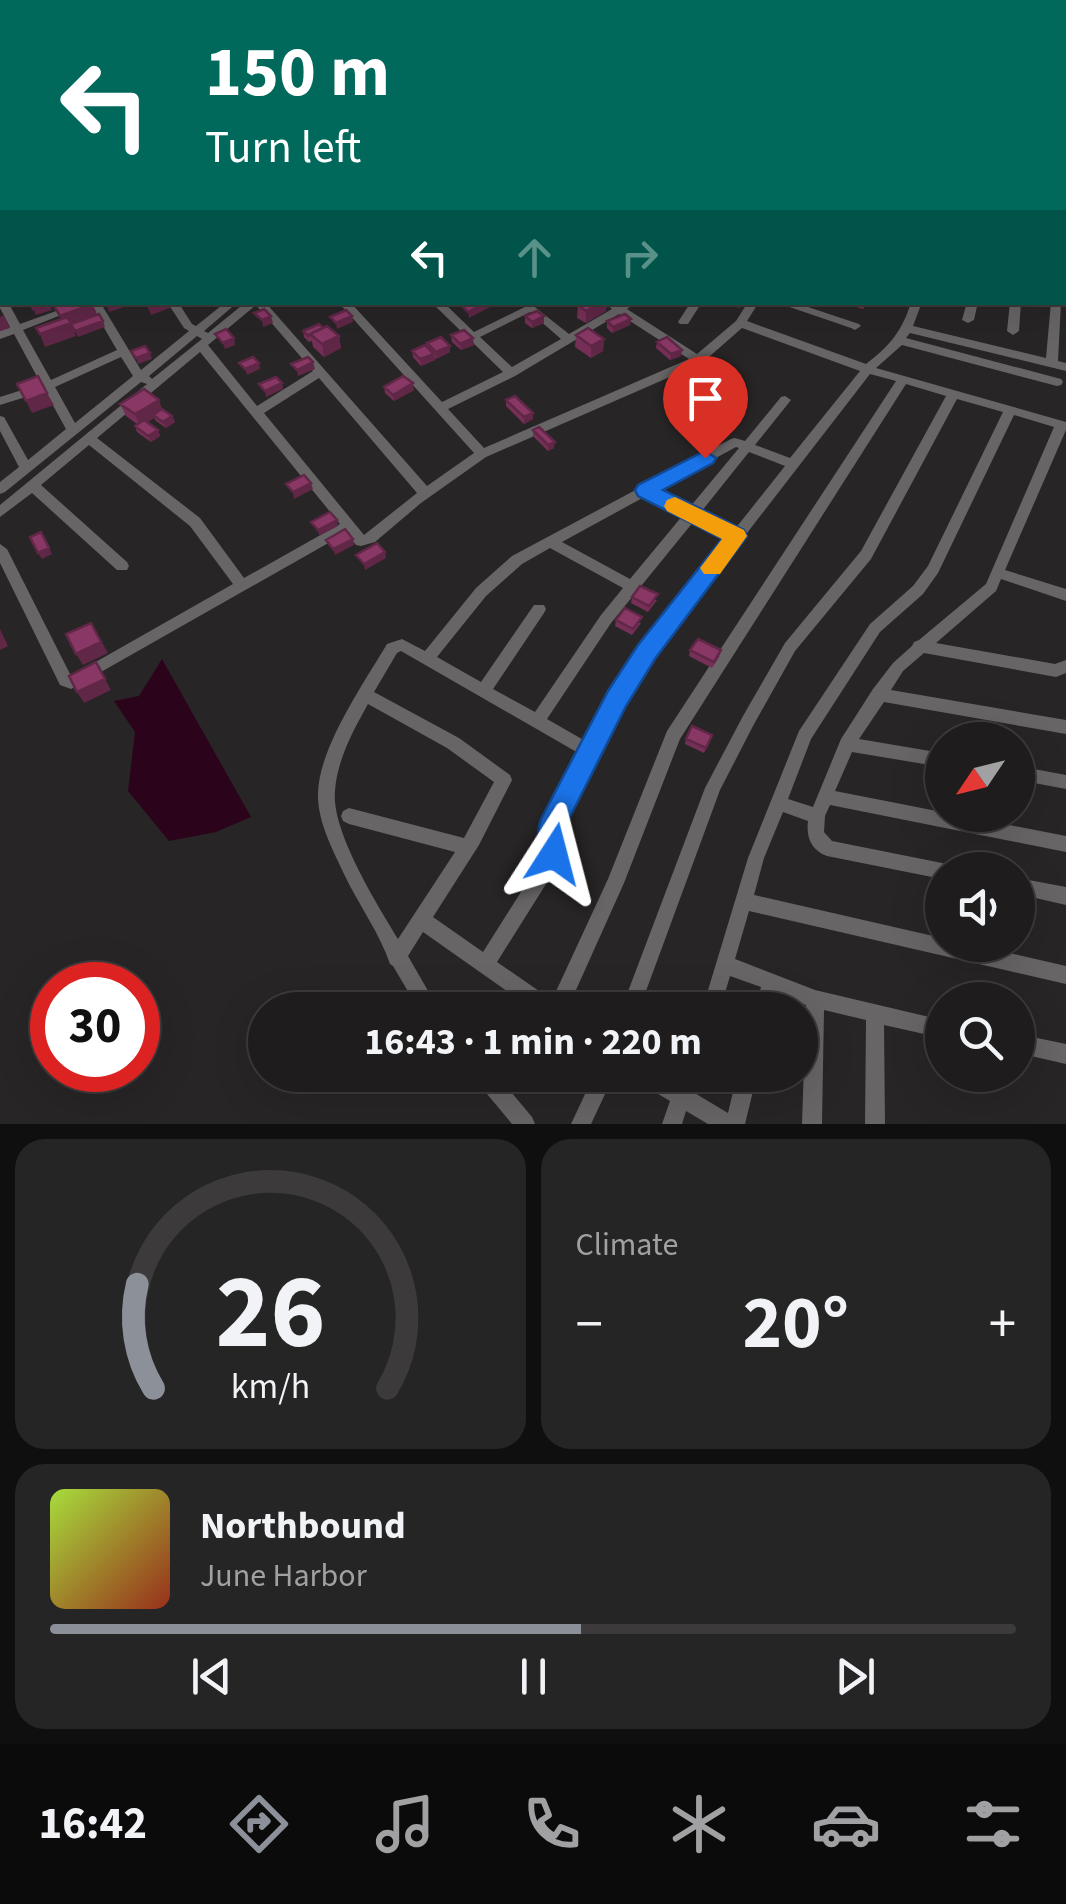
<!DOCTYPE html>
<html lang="en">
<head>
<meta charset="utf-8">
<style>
  body { margin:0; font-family:"Source Sans 3",sans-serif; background:#262525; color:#f1f3f6; height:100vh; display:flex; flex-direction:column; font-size:38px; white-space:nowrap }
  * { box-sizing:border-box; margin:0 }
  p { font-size:32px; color:#a1a1a3 }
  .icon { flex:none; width:55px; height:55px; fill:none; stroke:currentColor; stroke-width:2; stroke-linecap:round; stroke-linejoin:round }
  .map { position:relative; height:1124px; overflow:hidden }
  .panel { display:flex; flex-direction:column; gap:15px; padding:15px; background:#100f0f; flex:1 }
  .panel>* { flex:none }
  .guide { position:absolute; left:0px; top:0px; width:1068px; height:305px; box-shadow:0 10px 40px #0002,0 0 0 2px #3c3a3b; background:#00695c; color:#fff; overflow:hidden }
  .needle { width:65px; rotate:235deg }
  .buttons { position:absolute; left:925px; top:722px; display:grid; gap:20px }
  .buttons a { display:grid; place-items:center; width:110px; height:110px; border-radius:50%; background:#1e1c1c; box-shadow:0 10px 40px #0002,0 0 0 2px #3c3a3b; font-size:50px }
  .speed { position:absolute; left:30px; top:962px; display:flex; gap:20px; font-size:50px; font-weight:700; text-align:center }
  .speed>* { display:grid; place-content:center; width:130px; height:130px; border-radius:50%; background:#1e1c1c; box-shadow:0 10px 40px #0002,0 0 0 2px #3c3a3b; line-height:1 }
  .speed .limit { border:15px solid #d22; background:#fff; color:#111 }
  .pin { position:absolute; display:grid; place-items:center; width:85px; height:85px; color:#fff; margin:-102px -42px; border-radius:50% 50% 50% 0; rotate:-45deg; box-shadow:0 0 10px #0007 }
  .pin .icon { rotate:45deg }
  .me { position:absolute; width:110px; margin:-55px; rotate:9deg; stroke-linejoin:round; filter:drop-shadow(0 0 8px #0008) }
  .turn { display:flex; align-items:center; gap:35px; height:210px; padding:0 40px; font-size:45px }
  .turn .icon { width:130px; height:130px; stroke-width:2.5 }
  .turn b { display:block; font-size:70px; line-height:85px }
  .lanes { display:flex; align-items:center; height:95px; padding:0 40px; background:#0003; justify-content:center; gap:50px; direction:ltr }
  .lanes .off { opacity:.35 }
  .big { font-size:75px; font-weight:700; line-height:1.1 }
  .panel .tile { flex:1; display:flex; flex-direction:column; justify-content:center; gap:15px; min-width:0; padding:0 35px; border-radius:30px; background:#262525 }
  .panel .dial { align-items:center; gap:0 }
  .dial svg { height:260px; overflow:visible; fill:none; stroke:#3c3a3b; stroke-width:7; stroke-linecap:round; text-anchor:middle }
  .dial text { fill:#f1f3f6; stroke:none }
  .song { display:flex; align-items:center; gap:30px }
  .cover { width:120px; height:120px; border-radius:15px; background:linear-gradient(135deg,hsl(80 70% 55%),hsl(10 70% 35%)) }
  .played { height:10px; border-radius:5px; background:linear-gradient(90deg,#8c9099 55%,#3c3a3b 55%) }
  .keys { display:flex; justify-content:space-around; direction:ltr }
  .heat { display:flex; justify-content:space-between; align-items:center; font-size:55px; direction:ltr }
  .panel .tiles { flex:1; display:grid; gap:15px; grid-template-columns:1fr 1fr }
  .tile:last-child { grid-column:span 2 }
  .trip { position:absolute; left:248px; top:992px; width:570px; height:100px; border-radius:50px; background:#1e1c1c; box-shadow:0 10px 40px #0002,0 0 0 2px #3c3a3b; font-weight:700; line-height:100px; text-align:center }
  .dock { display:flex; height:160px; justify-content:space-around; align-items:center; background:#0c0b0b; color:#a1a1a3 }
  .dock .icon { width:70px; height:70px }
  .dock .current { color:#8c9099 }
  .dock b { font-size:45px; color:#f1f3f6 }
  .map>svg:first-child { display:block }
  .water { fill:#2b031b }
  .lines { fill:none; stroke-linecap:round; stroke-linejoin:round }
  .street { fill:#676566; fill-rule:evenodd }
  .wall { fill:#763058 }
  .shaded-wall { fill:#602747 }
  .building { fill:#893866; stroke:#602747; stroke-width:2.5 }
  .route { fill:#1a73e8; stroke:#114b97; stroke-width:2.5 }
  .slow { fill:#f59e0b }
</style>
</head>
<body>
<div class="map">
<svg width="1066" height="1124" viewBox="0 0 1066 1124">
  <rect width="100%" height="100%" fill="#282526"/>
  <path class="water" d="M162 659 251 817 216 832 169 841 128 791 135 732 114 701 139 696Z"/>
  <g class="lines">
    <path class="street" d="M4 0H20L2 4Z
      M100 0H108L110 2H102Z
      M167 0H182L177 2H165Z
      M247 0H256L258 2H250Z
      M393 0H403L405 2H396Z
      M471 0H479V2H472Z
      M556 0H564L562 2H555Z
      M671 0H679L677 2H670Z
      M709 0H717L715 2H709Z
      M747 0H755L753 2H747Z
      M761 0H778L781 2H766Z
      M784 0H792L790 2H784Z
      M823 0H831L829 2H823Z
      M890 0H898L896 2H889Z
      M926 0H934L932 2H926Z
      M1025 0H1033L1034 2H1027Z
      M0 29H2V37H0Z
      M1065 35H1066V39H1065Z
      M1065 49H1066V53H1065Z
      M1065 77H1066V83H1065Z
      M0 85 2 86V95L0 94Z
      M1065 108H1066V114H1065Z
      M0 139H2V145H0Z
      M0 153 2 154V163L0 162Z
      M1065 170H1066L1065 193Z
      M0 220 2 221V230H0Z
      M0 248H2V254L0 255Z
      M0 295H2V302H8L20 324 70 306H78L79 308 23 330 51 380 117 350 89 302H100L141 370 189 331 184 328 167 302H178L192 324 196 326 226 302H238L204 331 208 333 246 302H265L427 486 474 453 338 302H350L442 402 503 372 431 302H443L474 332 531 304 569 334 612 309 604 302H636L627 309 697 354 736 321 748 302H759L747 321 866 364C889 347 903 330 911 302H922L913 326 1046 358 1051 302H1061L1058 361 1066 363V371L910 333 906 338 1061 379 1063 382 1061 385 1057 386 902 345 876 368 1066 422V430L1005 570 1066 589V601L1001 579 996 591 936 643 1055 664 1066 660V673L1056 677 924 653 903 671 891 690 1066 720V734L884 702 859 739 942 753V767L852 752 835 791 942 812V815H957L1066 836V852L830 805 825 816 824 832 832 841 942 863 948 865 950 870H942V879L827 856C811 850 806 837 808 821L783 812 764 858 754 895 942 938V945H974L1066 966V984L749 911 735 959 815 990 942 1020V1038L884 1025 885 1124H865L866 1020 824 1010 822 1124H802L806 1005 778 994 773 1010H755L761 987 730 976 720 1010H702L748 858 799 731 870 624 913 586 928 566 1003 412 957 399 871 559 795 651 753 726 720 790 639 1010H621L705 788 743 716 785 643 861 551 946 396 906 384 680 739 624 883 567 1010H534L423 932 408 956 439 1010H419L393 966 390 964C380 934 359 905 345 876 334 852 318 823 318 796 317 750 364 683 387 644L402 639 425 651 476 588 512 556 731 439 735 438 745 441 781 397 785 396 791 400 755 445 790 458 860 371 742 328 702 363 486 457 421 503 375 542 361 546 356 545 346 533 71 689 60 685 0 563V544L7 549 71 676 233 584 190 526 89 445 41 485 127 562 129 566 127 570H117L32 493 0 517V505L147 384 141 382 5 492 0 494V482L19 467 0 431V416L4 417 28 460 66 429 45 391 0 405V397L41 384 14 334 0 339V331L10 327 0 308ZM256 305 313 371 257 406 208 345ZM530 312 561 339 512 367 480 337ZM619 314 689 359 484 448 448 409 515 376ZM197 336 202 339 152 379 149 376ZM200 352 340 524 244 578 200 518 97 438ZM121 357 133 376 75 423 55 387ZM870 374 896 381 667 731 608 879 552 1000 497 962 558 865 560 859 559 828 622 704 652 656ZM319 378 417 493 364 535 264 413ZM1014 415 1054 427 986 584 919 640 914 642 912 646 893 663 873 689 841 739 813 807 788 799 811 739 880 632 923 594 938 573ZM736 447 739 448 690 507 657 490ZM749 452 785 466 735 529 701 512ZM646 496 683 515 630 579 562 542ZM694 521 728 538 642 648 612 694 587 742 547 719 611 623ZM550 548 623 588 601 615 535 712 493 689 544 613 546 609 544 605H534L481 682 437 657 486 596 522 564ZM401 651 580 754 543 827V857L483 952 433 917 479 845 512 780 510 775 459 738 374 692 397 653ZM368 704 447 748 494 782 464 838 349 808 343 811 341 816 343 821 349 824 455 852 398 939C377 904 331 831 335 791 337 760 353 731 368 704Z
      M691 302H702L688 324H680L678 322Z
      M775 302H793L859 324 861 326 855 330 851 328Z
      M967 302H978L974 320 968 323 962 320Z
      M1010 302H1021L1019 331 1013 335 1007 331Z
      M1018 766 1066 775V789L1018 780Z
      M1018 878 1066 887V905L1018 894Z
      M1018 1034 1066 1044V1064L1018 1053Z
      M474 1075H497L532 1117 535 1124H512L477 1082Z
      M594 1075H614L591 1124H571Z
      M635 1075H663L677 1083 679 1075H699L693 1092 728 1113 737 1075H757L745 1124H708L686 1111 682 1124H662L670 1101 638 1082Z"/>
  </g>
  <path class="wall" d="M725 302H743L739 308Z
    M847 302H867L863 309 847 304Z
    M578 305 606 311 586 323 577 318Z
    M525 316 544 323 532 328 525 323Z
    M631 319 630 325 612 333 607 328V321Z
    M303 331 339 336 341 348 324 357 313 347 312 341 309 342 304 337Z
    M451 335 474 345 461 350 452 342Z
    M576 335 604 339 603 351 591 358 575 347Z
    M657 342 681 356 670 360 656 348Z
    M427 343 450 352 436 359 434 356 435 360 421 366 413 357 412 351 427 347Z
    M677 374 712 378 710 390 691 400 675 387Z
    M384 387 414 390 394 401 385 393Z
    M506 400 533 419 524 424 506 406Z
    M120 404 162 409 172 416 175 422 166 428 156 421 154 418 147 422 158 430 160 436 151 442 137 432 135 426 137 424 126 416Z
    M533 430 554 448 548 451 533 436Z
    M632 597 657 600 648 612 631 603Z
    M616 620 641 623 632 635 615 626Z
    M690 650 720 656 712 668 689 656Z
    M712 735 704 753 685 744 686 739Z"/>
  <path class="shaded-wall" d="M106 302H129L130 305 109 312Z
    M168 302 170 308 151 315 146 303Z
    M487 302H492V306L469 318 468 312Z
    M601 302H607L606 311 586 323V311Z
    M49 304 52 310 36 315 33 309Z
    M93 304 98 317 72 326 76 336 45 347 40 334 64 326 60 316Z
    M4 315 10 328 0 331V317Z
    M271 316 273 323 263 327 262 320Z
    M352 316 353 322 337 329 336 323Z
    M544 316V323L532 328V322Z
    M631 319 630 325 612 333 613 327Z
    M103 321 105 327 78 337 75 331Z
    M339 336 341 348 324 357 322 344Z
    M234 338 235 345 225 349 223 343Z
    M473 338 474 345 461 350 460 344Z
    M604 339 603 351 591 358V346Z
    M450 346V352L436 359V352Z
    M682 350 681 356 670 360 671 354Z
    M150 353 152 359 138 364 136 358Z
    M434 354 435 360 421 366 420 359Z
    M313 362 315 369 298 376 297 370Z
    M259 363 260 369 247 375 245 369Z
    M712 378 710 390 691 400 693 387Z
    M282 383 283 389 266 397 265 391Z
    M413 383 414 390 394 401 393 395Z
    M47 393 54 405 32 413 26 401Z
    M159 400 163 412 153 415 154 418 140 427 135 414Z
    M533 413V419L524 424V417Z
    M172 416 175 422 166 428 163 422Z
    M158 430 160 436 151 442 148 436Z
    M555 442 554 448 548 451V445Z
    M311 483 313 489 294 499 293 492Z
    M337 520 338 526 319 536 318 530Z
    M41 532 52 554 42 559 38 553Z
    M353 539 354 545 335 555 333 549Z
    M385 552 386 558 365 570 364 564Z
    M91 623 108 653 83 665 76 654Z
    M0 629 8 646 0 650Z
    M96 662 111 690 84 703 77 692Z"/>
  <path class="building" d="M572 0H594L592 2H570Z
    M620 0H654L665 2H633Z
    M834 0H861L860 2H833Z
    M30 302H49V304L33 309Z
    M58 302H92L93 304 60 316 53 304Z
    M472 302H487L468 312 463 307Z
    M582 302H601L586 311 578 305Z
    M264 309 271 316 262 320 254 313Z
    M346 310 352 316 336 323 330 317Z
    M537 311 544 316 532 322 525 316Z
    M99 314 103 321 75 331 71 324Z
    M625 314 631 319 613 327 607 321Z
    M67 317 71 323 40 334 36 328Z
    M319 324 323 328 310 334 308 336 303 331Z
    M327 326 339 336 322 344 310 334Z
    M588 328 604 339 591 346 576 335Z
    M226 329 234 338 223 343 215 334Z
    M464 330 473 338 460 344 451 335Z
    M441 337 450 346 436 352 427 343Z
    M667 337 682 350 671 354 657 342Z
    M425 345 434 354 420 359 412 351Z
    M145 346 150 353 136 358 131 351Z
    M253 357 259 363 245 369 239 363Z
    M308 357 313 362 297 370 291 364Z
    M697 365 712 378 693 387 677 374Z
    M38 376 47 393 26 401 17 384Z
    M403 376 413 383 393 395 384 387Z
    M276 377 282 383 265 391 259 384Z
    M144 389 159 400 135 414 120 404Z
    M515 396 533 413 524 417 506 400Z
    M162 409 172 416 163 422 153 415Z
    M144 420 158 430 148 436 135 426Z
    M539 427 555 442 548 445 533 430Z
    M304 475 311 483 293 492 286 484Z
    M330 512 337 520 318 530 311 522Z
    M345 529 353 539 333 549 326 540Z
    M41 532 49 548 38 553 30 537Z
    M377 543 385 552 364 564 356 555Z
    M640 586 658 594 649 606 632 597Z
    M625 608 642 617 633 629 616 620Z
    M91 623 101 642 76 654 66 634Z
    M698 639 721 650 714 662 690 650Z
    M96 662 105 679 77 692 69 676Z
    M692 726 712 735 706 748 686 739Z"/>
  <path class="route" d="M705 451 716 458 713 463 663 490 744 530 747 536 655 659 626 706 565 827 568 854 564 863 554 867 544 863C538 849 535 831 542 817L608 691 638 645 722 539 638 496 635 490 638 485Z"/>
  <path class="slow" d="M675 497 744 530 747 536 720 574H704L700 568 722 539 667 511 664 506 667 500Z"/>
</svg>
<div class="buttons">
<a><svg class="needle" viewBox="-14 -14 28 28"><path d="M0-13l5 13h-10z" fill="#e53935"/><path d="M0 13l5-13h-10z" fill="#a1a1a3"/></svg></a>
<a><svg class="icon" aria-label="sound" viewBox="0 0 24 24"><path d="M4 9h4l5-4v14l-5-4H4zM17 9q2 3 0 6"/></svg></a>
<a><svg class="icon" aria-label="search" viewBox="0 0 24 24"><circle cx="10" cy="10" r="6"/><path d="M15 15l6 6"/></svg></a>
</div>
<div class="speed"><div class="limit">30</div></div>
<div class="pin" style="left:705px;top:458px;background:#d93025"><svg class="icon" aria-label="arrive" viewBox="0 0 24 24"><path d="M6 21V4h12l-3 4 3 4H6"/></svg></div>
<svg class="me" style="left:554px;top:854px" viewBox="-20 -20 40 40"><path d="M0-17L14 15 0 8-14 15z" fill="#1a73e8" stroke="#fff" stroke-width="4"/></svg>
<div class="trip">16:43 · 1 min · 220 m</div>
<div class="guide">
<div class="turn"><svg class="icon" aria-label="left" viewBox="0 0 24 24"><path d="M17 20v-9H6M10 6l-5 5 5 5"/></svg><div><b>150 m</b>Turn left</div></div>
<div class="lanes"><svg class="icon" aria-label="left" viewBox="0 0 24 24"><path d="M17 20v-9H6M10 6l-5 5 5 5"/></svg><svg class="icon off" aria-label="ahead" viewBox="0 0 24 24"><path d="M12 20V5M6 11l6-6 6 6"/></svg><svg class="icon off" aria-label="right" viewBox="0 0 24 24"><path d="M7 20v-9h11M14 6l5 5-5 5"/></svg></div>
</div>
</div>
<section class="panel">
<div class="tiles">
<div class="tile dial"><svg viewBox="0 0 100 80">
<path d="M14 69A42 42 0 1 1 86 69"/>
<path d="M14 69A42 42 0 0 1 9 37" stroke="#8c9099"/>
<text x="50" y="56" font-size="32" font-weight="700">26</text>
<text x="50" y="72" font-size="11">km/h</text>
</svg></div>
<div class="tile"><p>Climate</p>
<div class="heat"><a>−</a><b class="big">20°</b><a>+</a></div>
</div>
<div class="tile">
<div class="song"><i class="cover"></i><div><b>Northbound</b><p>June Harbor</p></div></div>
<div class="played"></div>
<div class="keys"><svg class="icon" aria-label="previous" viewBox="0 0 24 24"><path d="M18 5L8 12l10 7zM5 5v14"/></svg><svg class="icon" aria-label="pause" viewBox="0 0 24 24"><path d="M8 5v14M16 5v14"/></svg><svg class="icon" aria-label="next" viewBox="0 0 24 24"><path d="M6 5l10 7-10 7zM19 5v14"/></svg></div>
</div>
</div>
</section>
<nav class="dock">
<b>16:42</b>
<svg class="icon current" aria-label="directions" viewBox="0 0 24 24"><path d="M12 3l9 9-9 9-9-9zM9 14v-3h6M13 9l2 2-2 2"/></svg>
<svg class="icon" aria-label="music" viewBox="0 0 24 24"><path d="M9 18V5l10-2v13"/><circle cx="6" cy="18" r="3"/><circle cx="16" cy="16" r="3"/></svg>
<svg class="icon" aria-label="phone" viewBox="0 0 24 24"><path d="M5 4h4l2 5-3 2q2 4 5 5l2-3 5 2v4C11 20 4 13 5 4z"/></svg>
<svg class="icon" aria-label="climate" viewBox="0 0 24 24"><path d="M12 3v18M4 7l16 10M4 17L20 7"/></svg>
<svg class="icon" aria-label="car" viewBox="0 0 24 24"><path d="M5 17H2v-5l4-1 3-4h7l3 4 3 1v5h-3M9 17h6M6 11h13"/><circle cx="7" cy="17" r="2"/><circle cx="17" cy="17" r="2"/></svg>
<svg class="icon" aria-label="filters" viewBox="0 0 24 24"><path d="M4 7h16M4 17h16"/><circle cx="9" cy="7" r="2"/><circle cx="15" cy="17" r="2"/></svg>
</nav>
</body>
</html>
